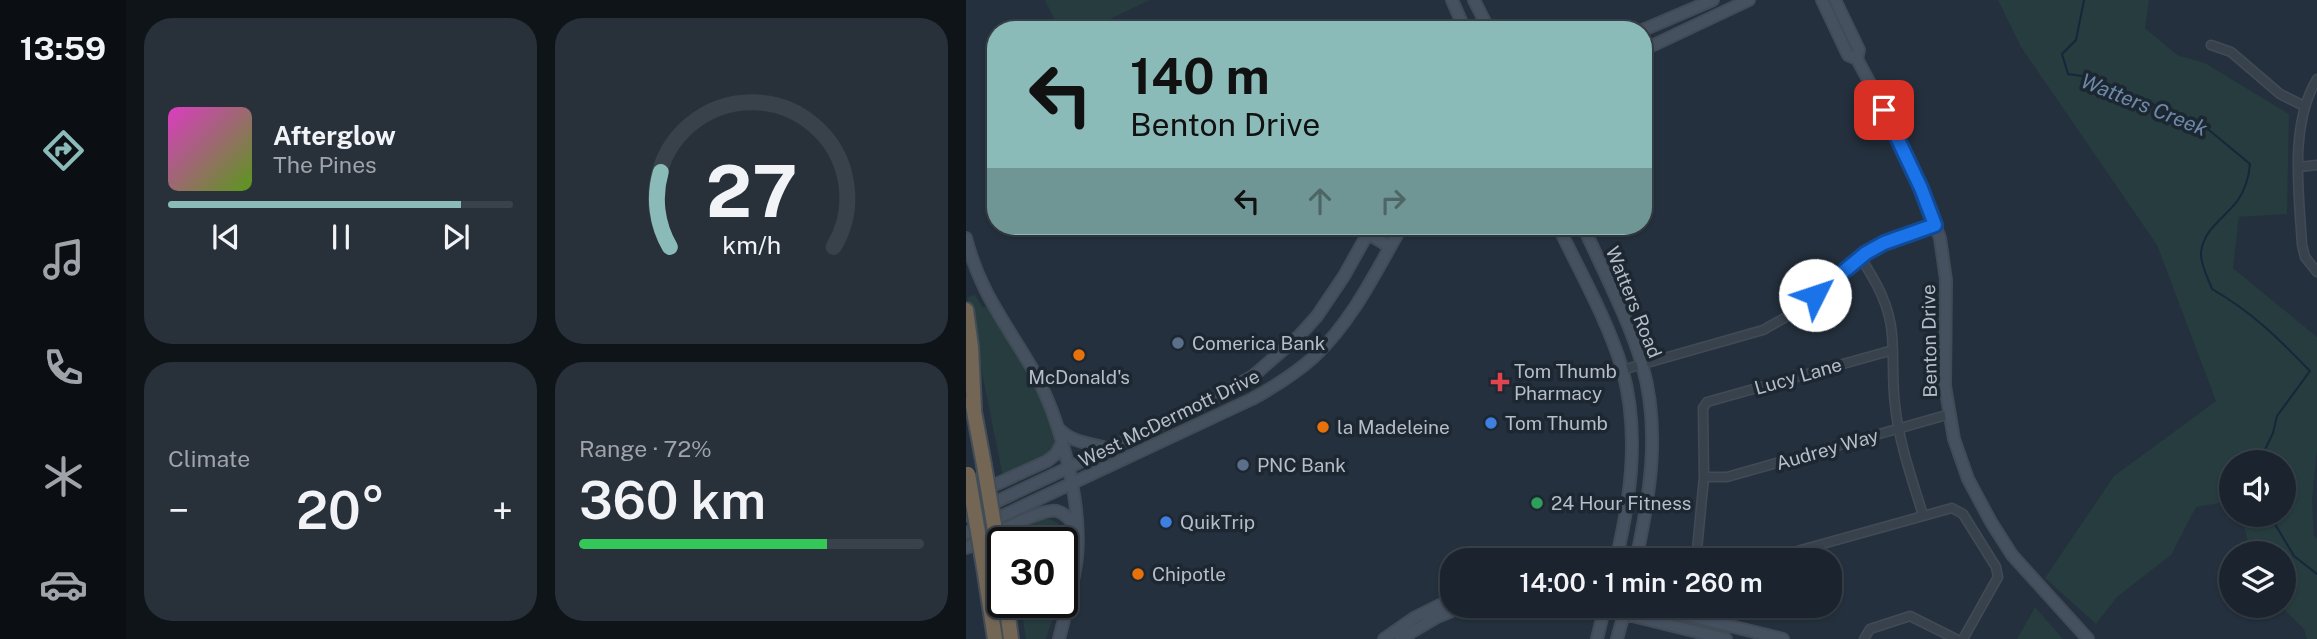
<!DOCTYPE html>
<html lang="en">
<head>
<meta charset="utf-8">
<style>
  body { margin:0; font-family:"Public Sans",sans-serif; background:#28303a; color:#f1f3f6; height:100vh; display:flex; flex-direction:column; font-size:26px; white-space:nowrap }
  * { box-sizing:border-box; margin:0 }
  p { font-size:23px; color:#a0a4aa }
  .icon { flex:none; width:38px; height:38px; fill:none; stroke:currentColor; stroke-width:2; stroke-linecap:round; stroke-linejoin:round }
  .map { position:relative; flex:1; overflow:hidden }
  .sheet { display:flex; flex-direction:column; gap:18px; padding:18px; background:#0f1419; width:840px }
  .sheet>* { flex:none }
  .banner { position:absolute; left:21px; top:21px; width:665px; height:214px; border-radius:28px; box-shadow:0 2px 5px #0004,0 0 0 2px #39414a; background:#8bbbb9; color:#111; overflow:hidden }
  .controls { position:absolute; left:1253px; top:450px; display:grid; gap:14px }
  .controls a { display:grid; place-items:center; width:77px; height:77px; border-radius:50%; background:#1b242e; box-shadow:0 2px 5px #0004,0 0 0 2px #39414a; font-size:35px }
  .speed { position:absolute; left:21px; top:527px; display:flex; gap:14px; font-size:35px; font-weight:700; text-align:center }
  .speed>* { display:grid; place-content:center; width:91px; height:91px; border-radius:50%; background:#1b242e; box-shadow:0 2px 5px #0004,0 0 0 2px #39414a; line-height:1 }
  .speed .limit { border:4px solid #111; border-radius:10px; background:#fff; color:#111 }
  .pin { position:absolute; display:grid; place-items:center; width:60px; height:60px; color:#fff; margin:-30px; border-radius:14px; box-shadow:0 4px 10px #0006 }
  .me { position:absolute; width:77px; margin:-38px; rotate:49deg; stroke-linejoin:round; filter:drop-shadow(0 0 5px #0008) }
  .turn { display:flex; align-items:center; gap:24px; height:147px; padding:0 28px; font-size:32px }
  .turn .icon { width:91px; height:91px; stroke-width:2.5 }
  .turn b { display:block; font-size:49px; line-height:60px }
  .lanes { display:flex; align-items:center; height:66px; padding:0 28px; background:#0003; justify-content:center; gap:35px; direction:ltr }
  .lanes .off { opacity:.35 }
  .big { font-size:52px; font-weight:600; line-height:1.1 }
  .sheet .tile { flex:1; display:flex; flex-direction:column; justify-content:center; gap:10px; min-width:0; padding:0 24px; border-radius:28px; background:#28303a }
  .sheet .dial { align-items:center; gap:0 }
  .dial svg { height:182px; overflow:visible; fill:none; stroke:#39414a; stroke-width:7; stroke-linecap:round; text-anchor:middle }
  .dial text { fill:#f1f3f6; stroke:none }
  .song { display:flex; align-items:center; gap:21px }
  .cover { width:84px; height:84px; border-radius:10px; background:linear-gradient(135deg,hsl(310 70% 55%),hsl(90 70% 35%)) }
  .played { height:7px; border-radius:4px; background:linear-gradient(90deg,#8bbbb9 85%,#39414a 85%) }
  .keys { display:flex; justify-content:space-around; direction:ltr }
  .heat { display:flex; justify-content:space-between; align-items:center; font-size:38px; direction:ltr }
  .charge { height:10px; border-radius:5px; background:linear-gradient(90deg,#34c759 72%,#39414a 0) }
  .sheet .tiles { flex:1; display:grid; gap:18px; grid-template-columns:repeat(2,1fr) }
  .trip { position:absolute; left:474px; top:548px; width:402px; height:70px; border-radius:28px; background:#1b242e; box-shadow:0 2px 5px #0004,0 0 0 2px #39414a; font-weight:600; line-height:70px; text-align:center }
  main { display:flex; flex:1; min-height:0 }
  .menu { display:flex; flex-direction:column; width:126px; justify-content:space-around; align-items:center; background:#0b0e12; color:#a0a4aa }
  .menu .icon { width:49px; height:49px }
  .menu .active { color:#8bbbb9 }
  .menu b { font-size:32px; color:#f1f3f6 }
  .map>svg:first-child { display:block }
  .green { fill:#263c3e }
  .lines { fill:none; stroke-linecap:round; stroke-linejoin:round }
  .stream { stroke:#17273b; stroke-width:2 }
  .street-casing { stroke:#414b56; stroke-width:11 }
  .secondary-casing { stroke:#414b56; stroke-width:14 }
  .highway-casing { stroke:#434d58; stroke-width:18 }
  .street { stroke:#38424d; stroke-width:8 }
  .secondary { stroke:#465160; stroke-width:10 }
  .highway { stroke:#736655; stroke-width:14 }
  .highway-bridge-casing { stroke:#434d58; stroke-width:18; stroke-linecap:butt }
  .highway-bridge { stroke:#736655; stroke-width:14 }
  .route-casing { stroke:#114b97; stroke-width:18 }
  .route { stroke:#1a73e8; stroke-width:12 }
  .service-dot { fill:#5c6f8a; stroke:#1d2732; stroke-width:2.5 }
  .food-dot { fill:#e8710a; stroke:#1d2732; stroke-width:2.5 }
  .health-dot { fill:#e0444e; stroke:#1d2732; stroke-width:2.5 }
  .shop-dot { fill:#3f7fe0; stroke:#1d2732; stroke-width:2.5 }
  .leisure-dot { fill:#2e9e5b; stroke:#1d2732; stroke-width:2.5 }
  .labels { text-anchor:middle; stroke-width:7; stroke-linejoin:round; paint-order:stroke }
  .street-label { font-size:19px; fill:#b4bdc8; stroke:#1d2732 }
  .poi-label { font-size:19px; fill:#b4bdc8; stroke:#1d2732; text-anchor:start }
  .water-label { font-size:21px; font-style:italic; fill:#6d89a7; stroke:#1d2732 }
</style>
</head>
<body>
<main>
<nav class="menu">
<b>13:59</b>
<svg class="icon active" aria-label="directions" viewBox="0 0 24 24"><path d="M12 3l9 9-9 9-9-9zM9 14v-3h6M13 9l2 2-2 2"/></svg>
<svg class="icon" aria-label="music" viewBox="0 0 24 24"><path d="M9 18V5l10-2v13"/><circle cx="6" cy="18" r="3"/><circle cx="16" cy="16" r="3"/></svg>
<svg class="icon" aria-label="phone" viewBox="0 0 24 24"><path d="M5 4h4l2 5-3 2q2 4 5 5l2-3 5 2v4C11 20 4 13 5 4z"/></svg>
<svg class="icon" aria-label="climate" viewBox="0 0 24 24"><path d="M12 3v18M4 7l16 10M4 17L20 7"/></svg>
<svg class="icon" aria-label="car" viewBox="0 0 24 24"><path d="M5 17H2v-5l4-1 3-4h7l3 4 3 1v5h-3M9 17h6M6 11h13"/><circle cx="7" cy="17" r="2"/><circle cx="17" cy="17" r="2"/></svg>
</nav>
<section class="sheet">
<div class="tiles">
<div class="tile">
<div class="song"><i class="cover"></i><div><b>Afterglow</b><p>The Pines</p></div></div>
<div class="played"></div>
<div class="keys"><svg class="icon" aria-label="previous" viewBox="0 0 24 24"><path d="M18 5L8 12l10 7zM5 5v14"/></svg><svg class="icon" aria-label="pause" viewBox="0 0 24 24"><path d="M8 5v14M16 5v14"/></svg><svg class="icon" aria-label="next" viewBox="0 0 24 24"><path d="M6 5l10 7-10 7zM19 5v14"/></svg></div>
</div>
<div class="tile dial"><svg viewBox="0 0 100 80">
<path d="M14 69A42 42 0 1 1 86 69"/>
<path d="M14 69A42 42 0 0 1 10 36" stroke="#8bbbb9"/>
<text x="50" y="56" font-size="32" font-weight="700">27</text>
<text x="50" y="72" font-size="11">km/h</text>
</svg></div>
<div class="tile"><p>Climate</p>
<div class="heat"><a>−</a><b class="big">20°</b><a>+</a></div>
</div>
<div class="tile"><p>Range · 72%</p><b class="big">360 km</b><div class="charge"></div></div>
</div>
</section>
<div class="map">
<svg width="1351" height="639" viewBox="0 0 1351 639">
  <rect width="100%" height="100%" fill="#24303d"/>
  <path class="green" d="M79 0H184L121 30H94Z
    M1032 0H1183L1179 28 1211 55 1239 63 1323 114 1321 214 1273 217 1267 268 1351 337V450L1346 501 1348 536 1351 538V639H1341L1338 629 1315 606H1318V553H1285L1275 515 1318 514V462H1265V501L1230 507 1205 555 1151 597 1130 624 1079 578 1148 476 1250 401 1191 245 1055 47Z
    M9 295 17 308 21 306C40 334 101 420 87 453L37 477 1 297Z
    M79 518C103 523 98 542 96 562V542H45L44 533Z
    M54 602H92L80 639H60Z
    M1069 607 1097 639H1051Z"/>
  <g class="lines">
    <path class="stream" d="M1118 0 1110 40 1096 54 1102 74 1116 76 1158 95 1187 104 1201 114 1237 125 1284 164C1283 177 1280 188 1272 200 1260 217 1238 228 1235 252 1234 264 1242 278 1246 289 1286 312 1312 338 1344 371L1311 416 1307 433 1293 462
      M1303 514 1328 556 1351 574"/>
    <defs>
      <path id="street" d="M1245 45 1265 52 1314 94 1338 106
        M1351 79C1323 125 1333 193 1336 245L1339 257 1351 272
        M1333 167 1351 165
        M894 257C910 281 924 306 926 335 928 359 926 382 929 405 933 443 946 479 957 515
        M656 370 797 330 829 312 900 253 918 243 969 225
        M738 477H761L984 414
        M730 560 738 477 737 408 741 402 927 350
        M799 560 986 508 997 514 1030 567 1032 577 997 639
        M898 639 904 629 944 616 990 639"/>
      <path id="secondary" d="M486 0 499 30
        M508 0 523 30
        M856 0 882 55 891 59 913 100 955 188 974 238 980 280 979 386 988 439 1002 479 1025 522 1046 555 1122 639
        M869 0 893 50 891 59
        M677 30 747 0
        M677 50 783 0
        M592 226C614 272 641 319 656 368 674 432 665 497 650 560
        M617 226C636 268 663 320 676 364 695 429 684 495 670 560
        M401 233 424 247
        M0 238C14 293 40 323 67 370 94 417 116 502 111 556 108 584 100 611 93 639
        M92 428C107 444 125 443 144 449
        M0 498 81 461 90 454 96 443
        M0 516 235 405 287 376 334 335 351 316 378 276 406 226
        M0 533 286 399C308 387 330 373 349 356 387 320 410 271 436 226
        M0 548C17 540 76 507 91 511 100 513 106 522 111 529
        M626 606 760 639
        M683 606 817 639
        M418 639 448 618 486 599
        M434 639 471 617 498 606
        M631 639 639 606
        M651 639 660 606"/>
      <path id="highway" d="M0 310 5 347 8 409
        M6 401 18 465
        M34 560 37 577
        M18 567 29 639
        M40 602 45 639"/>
    </defs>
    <use href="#street" class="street-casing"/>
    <use href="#secondary" class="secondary-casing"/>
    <use href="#highway" class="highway-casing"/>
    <use href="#street" class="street"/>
    <use href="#secondary" class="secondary"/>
    <use href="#highway" class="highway"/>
    <defs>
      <path id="highway-bridge" d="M18 465 34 560
        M2 474 18 567"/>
    </defs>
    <use href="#highway-bridge" class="highway-bridge-casing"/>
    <use href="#highway-bridge" class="highway-bridge"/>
  </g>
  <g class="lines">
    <defs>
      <path id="route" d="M849 295 900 253 918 243 969 225 955 188 918 110"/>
    </defs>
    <use href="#route" class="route-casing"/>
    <use href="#route" class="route"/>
  </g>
  <g class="service-dot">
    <circle cx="212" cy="343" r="7"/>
    <circle cx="277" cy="465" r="7"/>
  </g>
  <g class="food-dot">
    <circle cx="113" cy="355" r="7"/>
    <circle cx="357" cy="427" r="7"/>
    <circle cx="172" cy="574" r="7"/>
  </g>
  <path class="health-dot" d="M530.5 371.5h7v7h7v7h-7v7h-7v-7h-7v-7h7z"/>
  <g class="shop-dot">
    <circle cx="525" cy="423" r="7"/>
    <circle cx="200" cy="522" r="7"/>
  </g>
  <circle class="leisure-dot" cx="571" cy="503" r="7"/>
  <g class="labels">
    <g class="street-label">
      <text transform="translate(668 302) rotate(68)" y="7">Watters Road</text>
      <text transform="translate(963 341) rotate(-91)" y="7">Benton Drive</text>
      <text transform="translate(832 376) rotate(-16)" y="7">Lucy Lane</text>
      <text transform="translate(203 418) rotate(-26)" y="7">West McDermott Drive</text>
      <text transform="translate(861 449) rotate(-16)" y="7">Audrey Way</text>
    </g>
    <g class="poi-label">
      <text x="226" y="350">Comerica Bank</text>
      <text x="548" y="378">Tom Thumb<tspan x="548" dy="22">Pharmacy</tspan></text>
      <text x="113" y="384" text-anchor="middle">McDonald's</text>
      <text x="539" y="430">Tom Thumb</text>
      <text x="371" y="434">la Madeleine</text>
      <text x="291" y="472">PNC Bank</text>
      <text x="585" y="510">24 Hour Fitness</text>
      <text x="214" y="529">QuikTrip</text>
      <text x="186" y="581">Chipotle</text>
    </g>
    <g class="water-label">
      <text transform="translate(1178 105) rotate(22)" y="7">Watters Creek</text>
    </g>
  </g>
</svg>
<div class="controls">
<a><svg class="icon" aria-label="sound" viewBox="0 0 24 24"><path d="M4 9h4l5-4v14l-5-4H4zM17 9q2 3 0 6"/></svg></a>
<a><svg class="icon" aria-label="layers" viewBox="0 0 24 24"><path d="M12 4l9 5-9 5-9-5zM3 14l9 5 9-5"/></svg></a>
</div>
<div class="speed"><div class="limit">30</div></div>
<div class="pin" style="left:918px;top:110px;background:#d93025"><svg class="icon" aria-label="arrive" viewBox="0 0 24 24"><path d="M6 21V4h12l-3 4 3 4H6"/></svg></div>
<svg class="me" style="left:849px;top:295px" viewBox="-20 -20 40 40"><circle r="19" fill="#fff"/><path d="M0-13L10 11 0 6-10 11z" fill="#1a73e8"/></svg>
<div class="trip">14:00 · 1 min · 260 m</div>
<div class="banner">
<div class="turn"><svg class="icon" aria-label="left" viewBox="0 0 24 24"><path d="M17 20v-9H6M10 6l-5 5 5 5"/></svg><div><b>140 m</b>Benton Drive</div></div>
<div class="lanes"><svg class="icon" aria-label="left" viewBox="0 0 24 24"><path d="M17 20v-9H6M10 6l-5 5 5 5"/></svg><svg class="icon off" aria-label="ahead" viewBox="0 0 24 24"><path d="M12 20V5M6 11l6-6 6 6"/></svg><svg class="icon off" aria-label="right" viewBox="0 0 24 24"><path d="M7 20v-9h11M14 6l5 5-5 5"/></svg></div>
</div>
</div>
</main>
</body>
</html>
